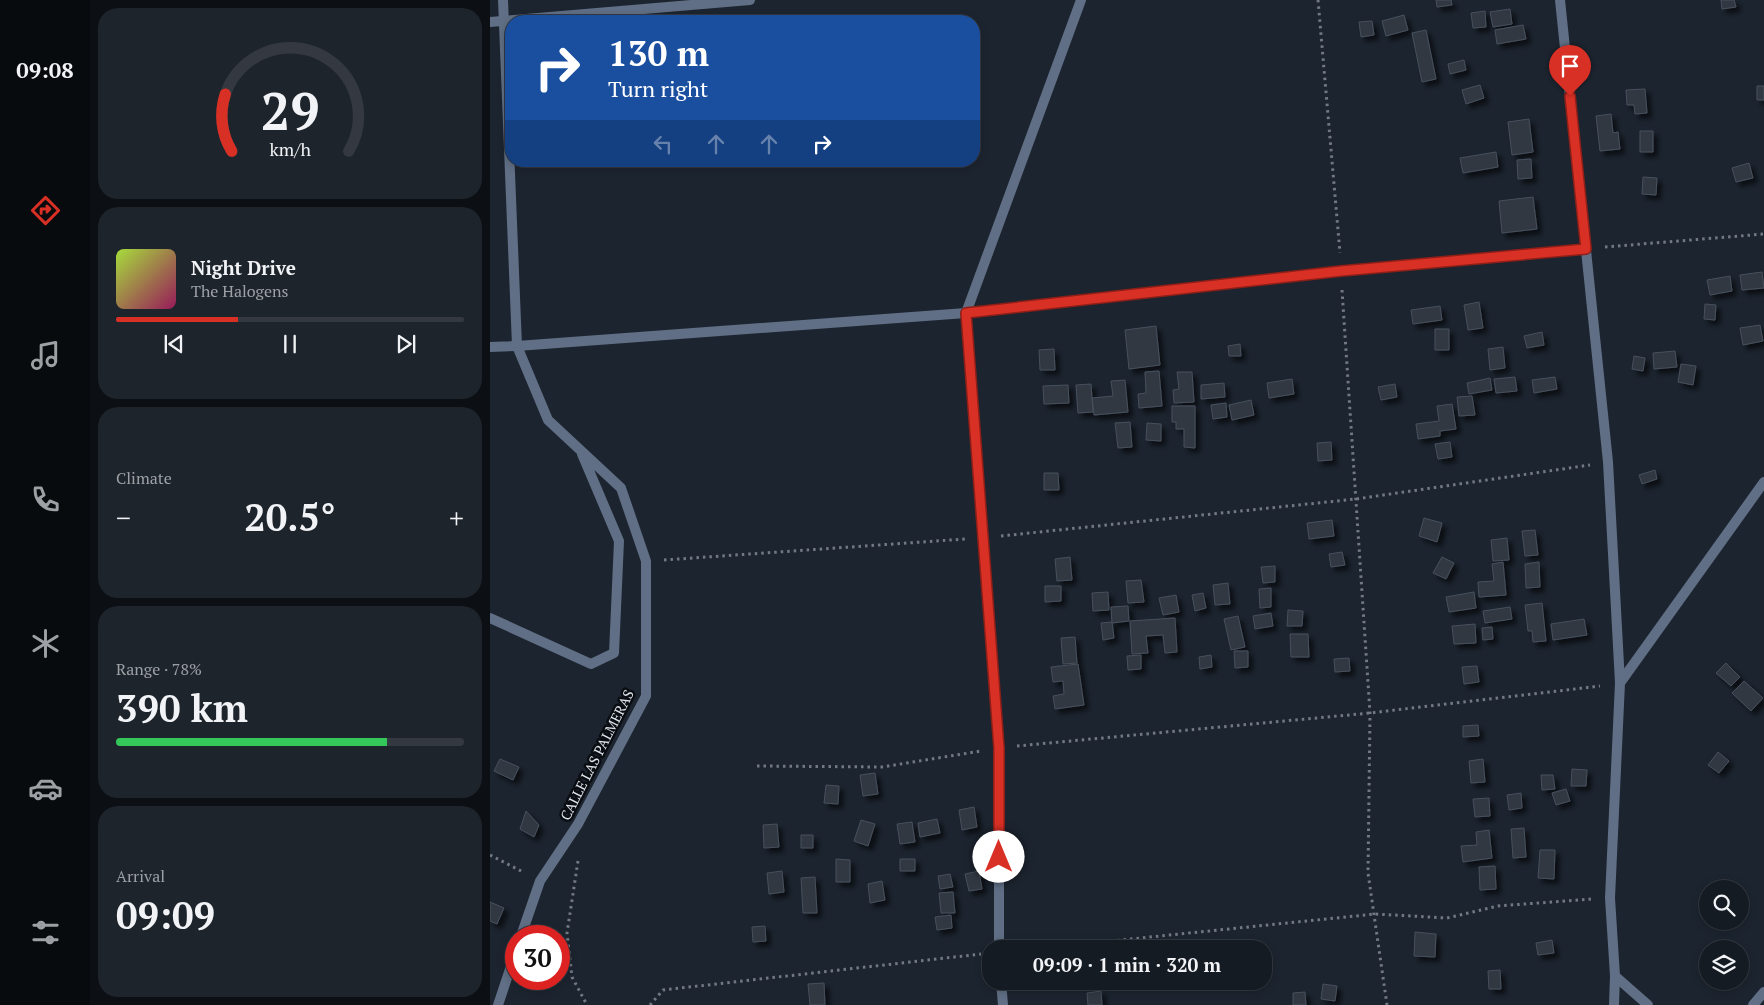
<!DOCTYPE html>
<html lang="en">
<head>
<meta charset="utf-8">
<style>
  body { margin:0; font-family:"PT Serif",serif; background:#1e242b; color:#f1f3f6; height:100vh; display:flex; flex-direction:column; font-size:19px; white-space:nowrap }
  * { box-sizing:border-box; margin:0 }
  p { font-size:16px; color:#9da1a6 }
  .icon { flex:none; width:28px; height:28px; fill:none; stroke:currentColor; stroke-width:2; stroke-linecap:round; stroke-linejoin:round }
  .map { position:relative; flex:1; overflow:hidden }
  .sheet { display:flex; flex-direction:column; gap:8px; padding:8px; background:#0c0f13; width:400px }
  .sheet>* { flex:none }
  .guide { position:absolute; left:15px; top:15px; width:475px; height:152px; border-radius:20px; box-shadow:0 2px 8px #0003,0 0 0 1px #343941; background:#1a4fa0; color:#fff; overflow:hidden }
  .fabs { position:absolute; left:1209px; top:880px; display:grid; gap:10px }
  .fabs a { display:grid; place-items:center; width:50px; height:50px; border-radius:50%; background:#151b23; box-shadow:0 2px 8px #0003,0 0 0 1px #343941; font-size:25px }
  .speed { position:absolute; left:15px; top:925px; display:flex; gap:10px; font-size:25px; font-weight:700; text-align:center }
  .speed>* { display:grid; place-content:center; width:65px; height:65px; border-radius:50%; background:#151b23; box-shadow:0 2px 8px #0003,0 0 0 1px #343941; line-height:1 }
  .speed .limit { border:8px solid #d22; background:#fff; color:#111 }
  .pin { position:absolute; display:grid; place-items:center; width:42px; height:42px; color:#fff; margin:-51px -21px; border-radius:50% 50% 50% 0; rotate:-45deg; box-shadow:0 0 5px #0007 }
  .pin .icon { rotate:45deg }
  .me { position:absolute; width:55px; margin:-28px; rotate:0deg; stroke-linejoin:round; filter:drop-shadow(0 0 4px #0008) }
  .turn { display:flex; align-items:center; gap:18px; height:105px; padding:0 20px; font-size:22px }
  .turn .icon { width:65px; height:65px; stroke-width:2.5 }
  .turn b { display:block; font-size:35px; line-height:42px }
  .lanes { display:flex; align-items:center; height:48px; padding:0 20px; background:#0003; justify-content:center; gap:25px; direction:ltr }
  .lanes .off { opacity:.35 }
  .big { font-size:38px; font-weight:600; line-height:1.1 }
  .sheet .tile { flex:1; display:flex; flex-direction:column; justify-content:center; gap:8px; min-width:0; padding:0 18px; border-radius:20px; background:#1e242b }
  .sheet .dial { align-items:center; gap:0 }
  .dial svg { height:130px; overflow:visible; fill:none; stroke:#343941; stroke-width:7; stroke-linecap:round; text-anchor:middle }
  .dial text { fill:#f1f3f6; stroke:none }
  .song { display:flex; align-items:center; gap:15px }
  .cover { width:60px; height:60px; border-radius:8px; background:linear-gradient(135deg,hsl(80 70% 55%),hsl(330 70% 35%)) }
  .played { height:5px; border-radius:2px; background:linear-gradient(90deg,#d93025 35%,#343941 35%) }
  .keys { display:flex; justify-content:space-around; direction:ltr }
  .heat { display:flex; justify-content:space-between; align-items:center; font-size:28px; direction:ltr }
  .charge { height:8px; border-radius:4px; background:linear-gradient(90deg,#34c759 78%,#343941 0) }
  .trip { position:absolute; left:492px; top:940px; width:290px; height:50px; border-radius:20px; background:#151b23; box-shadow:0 2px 8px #0003,0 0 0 1px #343941; font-weight:600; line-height:50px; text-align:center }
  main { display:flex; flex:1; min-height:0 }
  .dock { display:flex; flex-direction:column; width:90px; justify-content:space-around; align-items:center; background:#080b0e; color:#9da1a6 }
  .dock .icon { width:35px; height:35px }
  .dock .active { color:#d93025 }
  .dock b { font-size:22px; color:#f1f3f6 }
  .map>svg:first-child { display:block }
  .building { fill:#303843; stroke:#47505c; filter:url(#shadow) }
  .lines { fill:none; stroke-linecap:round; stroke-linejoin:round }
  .path { stroke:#727983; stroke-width:3; stroke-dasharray:2.5 4; stroke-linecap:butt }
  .minor { stroke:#606f85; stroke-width:10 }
  .tertiary { stroke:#606f85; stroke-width:10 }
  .route-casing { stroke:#8d1f18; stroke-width:12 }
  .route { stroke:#d93025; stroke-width:9 }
  .labels { text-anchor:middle; stroke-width:5; stroke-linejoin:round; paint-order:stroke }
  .street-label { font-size:14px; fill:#e0e6ed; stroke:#0a0d12 }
</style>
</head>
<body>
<main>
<nav class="dock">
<b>09:08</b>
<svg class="icon active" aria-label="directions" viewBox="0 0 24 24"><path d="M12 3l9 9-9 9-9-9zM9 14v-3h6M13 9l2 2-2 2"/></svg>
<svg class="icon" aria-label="music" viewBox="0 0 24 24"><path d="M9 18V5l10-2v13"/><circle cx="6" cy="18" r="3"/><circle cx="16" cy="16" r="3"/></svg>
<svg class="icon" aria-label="phone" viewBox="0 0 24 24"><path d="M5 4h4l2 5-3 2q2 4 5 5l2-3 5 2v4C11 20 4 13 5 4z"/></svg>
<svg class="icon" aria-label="climate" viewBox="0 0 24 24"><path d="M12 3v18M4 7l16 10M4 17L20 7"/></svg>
<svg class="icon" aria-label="car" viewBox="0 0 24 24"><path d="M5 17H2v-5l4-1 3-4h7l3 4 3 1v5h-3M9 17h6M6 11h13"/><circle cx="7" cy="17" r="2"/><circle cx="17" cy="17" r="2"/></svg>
<svg class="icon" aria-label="filters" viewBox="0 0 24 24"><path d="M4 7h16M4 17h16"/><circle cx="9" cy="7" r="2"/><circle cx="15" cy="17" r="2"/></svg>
</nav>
<section class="sheet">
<div class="tile dial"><svg viewBox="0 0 100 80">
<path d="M14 69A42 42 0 1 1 86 69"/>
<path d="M14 69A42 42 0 0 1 10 34" stroke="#d93025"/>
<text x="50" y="56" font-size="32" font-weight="700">29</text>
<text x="50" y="72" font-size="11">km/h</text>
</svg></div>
<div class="tile">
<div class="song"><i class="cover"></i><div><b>Night Drive</b><p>The Halogens</p></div></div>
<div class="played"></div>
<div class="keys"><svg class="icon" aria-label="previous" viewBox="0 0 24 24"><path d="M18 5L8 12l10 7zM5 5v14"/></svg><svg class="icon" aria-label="pause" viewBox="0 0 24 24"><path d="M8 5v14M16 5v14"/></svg><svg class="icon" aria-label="next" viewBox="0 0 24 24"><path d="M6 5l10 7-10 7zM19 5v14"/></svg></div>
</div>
<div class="tile"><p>Climate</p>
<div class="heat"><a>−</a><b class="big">20.5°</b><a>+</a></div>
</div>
<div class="tile"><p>Range · 78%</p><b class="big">390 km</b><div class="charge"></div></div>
<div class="tile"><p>Arrival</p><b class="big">09:09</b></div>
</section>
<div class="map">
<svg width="1274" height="1005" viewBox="0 0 1274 1005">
  <defs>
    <filter id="shadow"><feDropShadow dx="4.5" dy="4.5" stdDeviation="2.5" flood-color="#0009"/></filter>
  </defs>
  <rect width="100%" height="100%" fill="#1c242f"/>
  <path class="building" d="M946 0H961L962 5 947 7Z
    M1231 0H1244L1246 7 1232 9Z
    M1020 9 1022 24 1003 27 1000 12Z
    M995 11 996 27 983 28 981 13Z
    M914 15 918 30 896 36 892 21Z
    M882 21 884 35 871 37 869 22Z
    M1033 25 1036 39 1007 44 1005 30Z
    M936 30 946 79 932 82 922 33Z
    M974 60 976 70 960 74 958 64Z
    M990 85 994 98 976 104 972 90Z
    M1267 86H1274V100H1267Z
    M1155 89 1157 113 1145 114 1144 105H1137L1136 90Z
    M1121 114 1123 133 1128 132 1130 149 1110 151 1106 116Z
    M1039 119 1043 152 1022 155 1018 122Z
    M1150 131H1163V152H1150Z
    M1006 152 1008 167 973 173 970 158Z
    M1041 159 1042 178 1028 179 1027 160Z
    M1259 163 1263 178 1246 182 1242 168Z
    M1153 177 1167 178 1166 195 1152 194Z
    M1043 197 1047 229 1012 233 1009 201Z
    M1272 272 1274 288 1252 290 1250 275Z
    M1240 276 1242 291 1220 295 1217 280Z
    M989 302 993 328 978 330 974 305Z
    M1215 304 1226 305 1225 320 1214 319Z
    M950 306 952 320 923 324 921 310Z
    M1270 325 1273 341 1253 345 1250 328Z
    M666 326 670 365 639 369 635 330Z
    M945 329H959V350H945Z
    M1052 332 1054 345 1037 348 1034 336Z
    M750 344 751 356H739L738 346Z
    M1013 347 1015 368 1000 370 998 349Z
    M564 349 565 370H550L549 350Z
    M1185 351 1187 367 1164 369 1163 353Z
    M1144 356 1155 358 1153 371 1142 369Z
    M1191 364 1206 366 1203 385 1188 382Z
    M669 371 672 406 649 408 648 394 656 393 655 372Z
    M687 372H702L704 402 684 403 683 390 689 389Z
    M1025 377 1027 391 1006 393 1004 379Z
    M1065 377 1067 389 1044 393 1042 380Z
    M1000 378 1002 390 979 394 977 383Z
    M802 379 804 394 779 398 777 383Z
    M635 380 638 412 604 415 602 398 623 396 621 381Z
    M734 383 735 397 711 399V385Z
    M601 384 603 412 588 413 586 385Z
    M905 384 907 397 891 400 888 387Z
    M578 385 579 403 554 404 553 386Z
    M982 396 985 415 969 416 967 397Z
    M761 400 764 415 742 420 739 405Z
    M736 403 737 417 723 419 721 405Z
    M962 404 966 429 950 431V436L928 439 926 424 949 421 947 406Z
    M682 406H705V448L694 447V429H686V422H682Z
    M640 422 642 447 628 448 625 423Z
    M657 423 671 424V441L656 440Z
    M841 442 842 460 828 461 827 443Z
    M960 442 962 457 948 459 945 444Z
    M1165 470 1167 479 1152 484 1149 475Z
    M554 473H568L569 490H554Z
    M934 518 952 523 947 542 929 536Z
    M842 520 844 536 819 539 817 523Z
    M1045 530 1048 555 1035 556 1032 531Z
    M1017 538 1019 560 1003 561 1001 540Z
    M852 552 855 565 841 567 839 554Z
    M580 557 582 580 567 581 565 559Z
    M952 557 964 563 956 579 943 573Z
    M1013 562 1016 595 989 597 988 582 1004 581 1002 564Z
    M1049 562 1050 587 1036 588 1035 564Z
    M785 566V582L773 583 771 567Z
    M651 580 654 602 638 603 636 581Z
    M738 583 740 604 725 605 723 585Z
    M555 586H571V601L555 602Z
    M781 588V607L770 608 769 589Z
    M618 592 619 610 603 611 602 593Z
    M984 592 986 608 959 612 956 597Z
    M713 593 716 608 705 611 702 595Z
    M686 595 689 612 673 615 669 598Z
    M1052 603 1056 641 1043 642 1042 631H1038L1035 605Z
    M638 606 639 621 622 623 621 607Z
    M1020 607 1022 619 995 623 993 611Z
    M798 610 813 611 812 626H797Z
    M781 613 783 626 765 629 763 616Z
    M748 616 755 647 741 650 734 619Z
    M685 618 687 652 675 653 673 635 656 636 658 653 642 654 640 621Z
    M1094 619 1097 635 1063 640 1061 624Z
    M622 622 624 638 613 640 611 623Z
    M985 624 986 643 964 644 962 626Z
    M1002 627 1003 639 993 640 992 628Z
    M800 634H818L819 657H801Z
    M585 637 587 663 573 664 571 638Z
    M744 651H758V667L745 668Z
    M651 655V669L638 670 637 656Z
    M721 655 722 667 710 669 709 657Z
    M859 658 860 671 845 672 844 659Z
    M1236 663 1250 677 1241 686 1226 673Z
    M588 664 594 705 565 709 563 696 574 694 573 681 563 682 561 667Z
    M987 666 989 682 974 684 972 667Z
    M1254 681 1273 698 1261 711 1242 693Z
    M988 725 989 736 973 737V726Z
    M1228 752 1239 761 1229 773 1218 765Z
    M10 759 29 767 23 780 4 771Z
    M993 759 995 782 981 783 979 761Z
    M1082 769 1097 770 1096 786H1081Z
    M385 773 388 794 373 796 370 775Z
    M1051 775H1063L1065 789 1052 790Z
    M336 785 349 786 348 804 334 803Z
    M1076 789 1080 801 1066 805 1062 793Z
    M1031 793 1032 808 1019 810 1017 795Z
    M999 798 1000 816 985 817 983 799Z
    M484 807 487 827 472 830 469 810Z
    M36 811 49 825 44 837 30 829Z
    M447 819 450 833 430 837 428 823Z
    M371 820 385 824 378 846 364 841Z
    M422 822 425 842 410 844 407 824Z
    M287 824 289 847 274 848 273 825Z
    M1034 828 1036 857 1023 858 1021 829Z
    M999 830 1002 858 973 862 971 846 987 845 986 832Z
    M311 835H323V848H311Z
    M1050 850H1065L1064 879 1048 878Z
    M346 859 360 860V882H346Z
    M410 859H425V871H410Z
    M1005 866 1006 889 990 890 989 867Z
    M292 871 294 892 279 894 277 873Z
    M489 871 492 889 479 891 475 874Z
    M460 874 463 887 450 889 448 876Z
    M325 877 327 913H313L311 878Z
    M392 881 395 900 380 903 378 884Z
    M463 892 465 913H451L449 893Z
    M0 902 14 908 7 924 0 921Z
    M461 915 462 928 447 930 445 917Z
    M275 926 276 941 263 942 262 927Z
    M925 932 946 934 945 957 924 956Z
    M1062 940 1064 953 1048 955 1046 943Z
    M1010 970 1011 989H999L998 971Z
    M334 983 335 1005H320L318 984Z
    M833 984 847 986 845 1001 831 999Z
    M611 991 612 1005H598L597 993Z
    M815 992 816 1005H803V993Z"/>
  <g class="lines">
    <path class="path" d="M828 0 850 253
      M1115 247 1274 234
      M852 290 880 713 878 873 897 1005
      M511 536 866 499 1100 465
      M174 560 475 539
      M527 746 880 713 1110 686
      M267 766 392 767 491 751
      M0 855 33 872
      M88 861 77 933 82 977 97 1005
      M543 949 885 914 957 918 1008 906 1102 899
      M160 1005 173 990 491 954"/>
    <path class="minor" d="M1070 0 1118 462 1130 683 1120 898 1125 976 1158 1005
      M0 22 260 0
      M0 618 101 664 124 653 129 541 92 454
      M1130 683 1274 482
      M31 936 50 881 88 824 156 696V561L131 488 58 420 27 346 476 313 851 271 1096 249
      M509 949V748L476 313 591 0
      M511 981 513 1005
      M8 1005 26 951
      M1124 1005 1125 976
      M1263 1005 1274 992"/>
    <path class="tertiary" d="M0 347 27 346 13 0"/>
  </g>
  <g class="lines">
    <defs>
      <path id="route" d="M509 857V748L476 313 851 271 1096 249 1080 96"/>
    </defs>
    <use href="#route" class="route-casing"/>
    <use href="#route" class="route"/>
  </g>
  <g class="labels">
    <g class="street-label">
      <text transform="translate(107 755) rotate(-63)" y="5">CALLE LAS PALMERAS</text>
    </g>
  </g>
</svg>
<div class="fabs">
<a><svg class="icon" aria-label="search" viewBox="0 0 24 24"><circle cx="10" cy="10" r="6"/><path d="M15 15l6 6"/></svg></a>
<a><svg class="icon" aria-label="layers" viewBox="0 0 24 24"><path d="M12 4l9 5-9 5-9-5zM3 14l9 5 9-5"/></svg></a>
</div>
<div class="speed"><div class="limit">30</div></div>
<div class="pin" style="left:1080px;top:96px;background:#d93025"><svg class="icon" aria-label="arrive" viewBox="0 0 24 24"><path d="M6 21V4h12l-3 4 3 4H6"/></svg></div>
<svg class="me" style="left:509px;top:857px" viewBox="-20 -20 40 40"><circle r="19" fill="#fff"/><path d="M0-13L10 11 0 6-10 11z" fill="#d93025"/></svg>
<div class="trip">09:09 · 1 min · 320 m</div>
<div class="guide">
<div class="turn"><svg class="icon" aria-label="right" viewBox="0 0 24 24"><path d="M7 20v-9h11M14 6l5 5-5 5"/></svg><div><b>130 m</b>Turn right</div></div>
<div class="lanes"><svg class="icon off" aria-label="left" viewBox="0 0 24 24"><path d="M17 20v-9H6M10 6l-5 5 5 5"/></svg><svg class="icon off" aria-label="ahead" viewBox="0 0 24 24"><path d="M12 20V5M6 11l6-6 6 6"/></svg><svg class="icon off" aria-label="ahead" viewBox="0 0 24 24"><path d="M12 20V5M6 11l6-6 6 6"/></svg><svg class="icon" aria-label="right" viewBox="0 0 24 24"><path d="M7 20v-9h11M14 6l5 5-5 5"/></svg></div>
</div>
</div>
</main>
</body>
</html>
